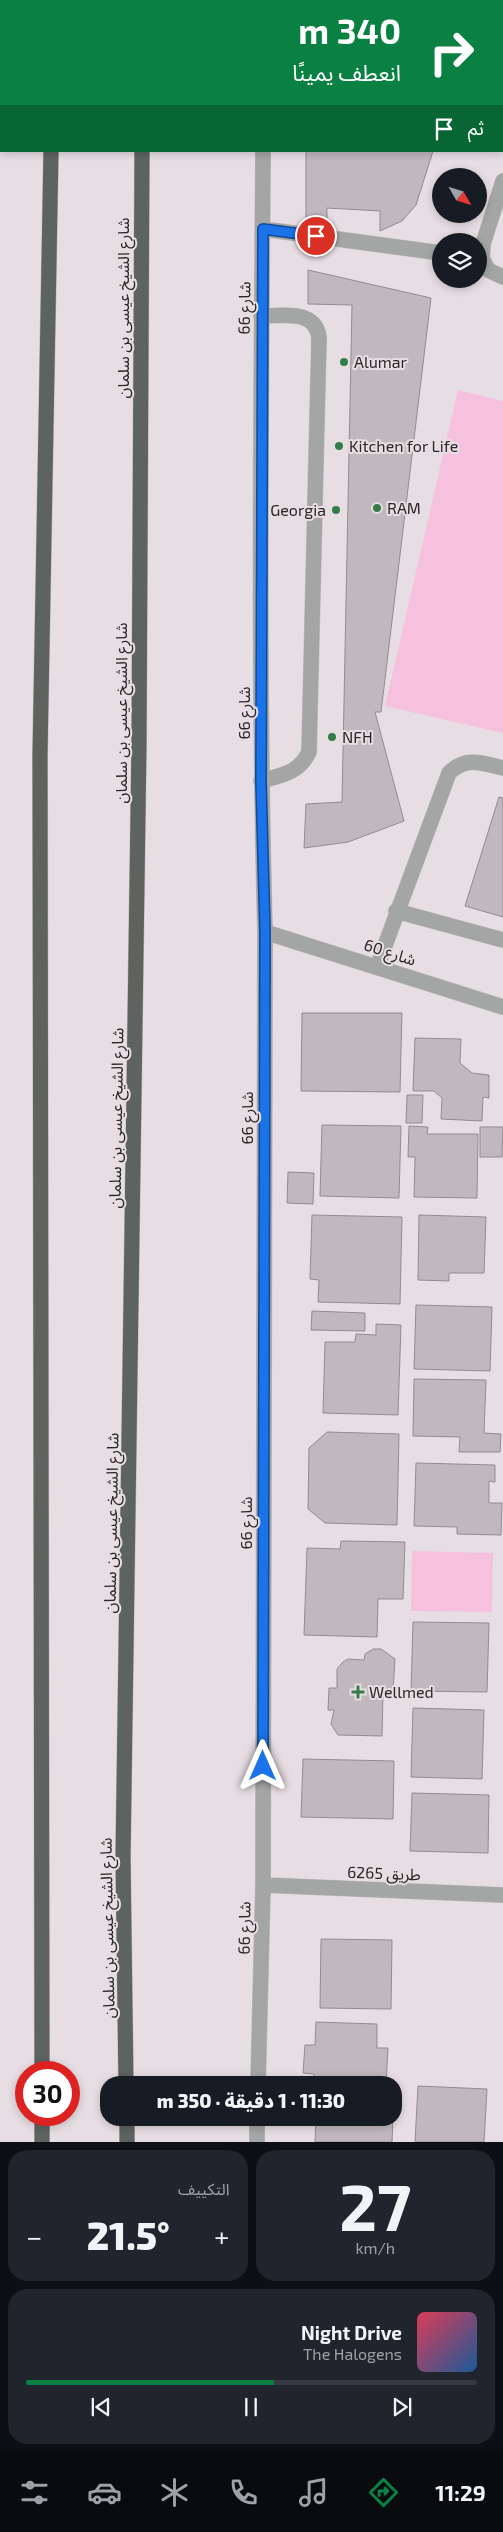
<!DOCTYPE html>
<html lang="ar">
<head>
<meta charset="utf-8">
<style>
  body { margin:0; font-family:"Exo 2","Noto Sans Arabic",sans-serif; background:#20242c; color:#f1f3f6; direction:rtl; height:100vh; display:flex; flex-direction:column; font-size:19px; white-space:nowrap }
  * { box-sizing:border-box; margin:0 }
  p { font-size:16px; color:#9ea1a6 }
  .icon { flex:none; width:28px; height:28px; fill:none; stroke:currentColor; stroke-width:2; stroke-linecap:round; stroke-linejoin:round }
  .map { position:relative; height:2142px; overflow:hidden; direction:ltr }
  .side { display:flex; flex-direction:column; gap:8px; padding:8px; background:#0d0f14; flex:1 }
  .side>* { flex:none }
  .hud { position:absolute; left:0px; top:0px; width:504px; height:152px; box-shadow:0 2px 8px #0003; direction:rtl; background:#0b8043; color:#fff; overflow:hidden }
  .needle { width:32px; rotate:129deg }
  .controls { position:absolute; left:432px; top:168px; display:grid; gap:10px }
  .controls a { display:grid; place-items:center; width:55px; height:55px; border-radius:50%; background:#171b24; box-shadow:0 2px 8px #0003; font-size:25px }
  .speed { position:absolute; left:15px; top:2061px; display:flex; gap:10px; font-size:25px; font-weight:700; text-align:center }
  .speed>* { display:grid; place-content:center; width:65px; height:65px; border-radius:50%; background:#171b24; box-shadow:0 2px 8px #0003; line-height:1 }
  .speed .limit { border:8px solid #d22; background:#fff; color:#111 }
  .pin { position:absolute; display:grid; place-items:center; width:42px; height:42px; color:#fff; margin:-21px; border:2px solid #fff; border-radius:50%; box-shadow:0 1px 5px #0007 }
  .me { position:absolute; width:55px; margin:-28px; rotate:0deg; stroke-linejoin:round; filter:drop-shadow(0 0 4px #0008) }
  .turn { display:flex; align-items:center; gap:18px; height:105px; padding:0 20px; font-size:22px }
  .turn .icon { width:65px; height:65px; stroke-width:2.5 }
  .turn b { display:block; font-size:35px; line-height:42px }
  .then { display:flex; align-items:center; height:48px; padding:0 20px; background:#0003; gap:10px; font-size:19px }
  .big { font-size:38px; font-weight:800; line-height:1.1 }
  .side .tile { flex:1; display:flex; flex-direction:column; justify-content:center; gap:8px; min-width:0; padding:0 18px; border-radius:20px; background:#20242c }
  .side .dial { align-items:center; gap:0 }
  .dial b { font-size:65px; line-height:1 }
  .song { display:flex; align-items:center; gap:15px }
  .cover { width:60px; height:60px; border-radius:8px; background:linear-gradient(135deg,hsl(350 70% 55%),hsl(210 70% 35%)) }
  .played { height:5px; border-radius:2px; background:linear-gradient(90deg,#0b8043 55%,#363941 55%) }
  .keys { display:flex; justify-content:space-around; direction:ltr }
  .heat { display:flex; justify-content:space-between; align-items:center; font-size:28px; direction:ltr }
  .side .tiles { flex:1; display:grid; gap:8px; grid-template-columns:1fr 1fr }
  .tile:last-child { grid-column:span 2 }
  .trip { position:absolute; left:100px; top:2076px; width:302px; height:50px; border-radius:20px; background:#171b24; box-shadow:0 2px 8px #0003; font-weight:800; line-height:50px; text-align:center; direction:rtl }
  .dock { display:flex; height:80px; justify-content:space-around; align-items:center; background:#090b0e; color:#9ea1a6 }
  .dock .icon { width:35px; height:35px }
  .dock .current { color:#0b8043 }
  .dock b { font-size:22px; color:#f1f3f6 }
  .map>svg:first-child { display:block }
  .green { fill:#f6c1df }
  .building { fill:#c1b8bd; stroke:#938b90 }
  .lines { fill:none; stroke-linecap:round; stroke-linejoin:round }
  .minor-casing { stroke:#c1b9be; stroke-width:16 }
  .highway-casing { stroke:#c1b9be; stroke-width:16 }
  .minor { stroke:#a3a6a4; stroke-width:15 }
  .highway { stroke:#5d635e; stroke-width:15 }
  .route-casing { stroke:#114b97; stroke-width:12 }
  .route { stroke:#1a73e8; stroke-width:9 }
  .poi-dot { fill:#337d4a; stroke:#e7dee3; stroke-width:2 }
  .labels { text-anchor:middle; stroke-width:4; stroke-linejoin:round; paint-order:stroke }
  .street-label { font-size:16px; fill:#2a2628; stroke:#e7dee3 }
  .poi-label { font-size:16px; fill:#2a2628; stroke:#e7dee3; text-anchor:start }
</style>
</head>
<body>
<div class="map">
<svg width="503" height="2142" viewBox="0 0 503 2142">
  <rect width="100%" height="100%" fill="#e7dee3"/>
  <path class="green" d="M458 390 503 401V733L385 706Z
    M412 1551 493 1553 492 1612 411 1611Z"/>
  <path class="building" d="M306 0H422V1Z
    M306 151H433L416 205 402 221 380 231V211L327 208V233H306Z
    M308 270 431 298 381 712H375L404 821 348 842 304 848 306 804 342 802 352 305 308 304Z
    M499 797 503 798V917L465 906Z
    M302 1013H402L400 1092 301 1091Z
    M415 1038 461 1039 460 1063 472 1073 489 1075V1098L483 1097 482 1121 441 1119 442 1098 434 1091H413Z
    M407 1095H423L422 1123H406Z
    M322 1125 401 1126 399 1198 320 1196Z
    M409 1126 428 1127 427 1134H478L477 1198 414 1197 415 1157H408Z
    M480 1127H503L502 1157H480Z
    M288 1172 314 1173 313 1204 287 1203Z
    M312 1215 402 1217 400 1304 318 1302 319 1280 310 1279Z
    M419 1215 486 1217 484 1273H449V1281L418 1280Z
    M416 1305 492 1307 490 1371 414 1369Z
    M312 1311 365 1313V1331L311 1330Z
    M376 1324 401 1325 398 1415 323 1413 325 1342H355L356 1334 376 1335Z
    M414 1379 486 1380 484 1433 501 1434 500 1452H459L460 1437 413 1436Z
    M327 1432 399 1434 397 1525 325 1523 308 1509 309 1448Z
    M416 1463 495 1465V1482L489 1481V1503H502L501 1535 457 1534V1527L414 1526Z
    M341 1541 405 1542 403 1599H378L377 1637 304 1635 307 1548 340 1549Z
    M413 1622 489 1623 487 1692 411 1691Z
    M373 1649H381L395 1659 393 1691 383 1693 382 1736 338 1735 331 1724 334 1710H328L329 1688H337V1669L343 1662 348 1659 364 1660 365 1654Z
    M413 1708 484 1710 482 1779 411 1777Z
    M303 1759 394 1761 393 1819 301 1817Z
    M412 1793 489 1795 488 1853 410 1851Z
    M321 1939 392 1940 391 2009 320 2008Z
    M316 2022 377 2024V2048H388L386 2085H313L314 2074 303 2073 305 2045H315Z
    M418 2086 487 2089 484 2142H415Z
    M316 2118H393L392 2142H315Z"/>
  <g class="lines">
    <defs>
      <path id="minor" d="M264 1V0
        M263 229 441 253
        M479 257 482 258 488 270 503 277
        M482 258 483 244 503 181
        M261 781C282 775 299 773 309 752L319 337C315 309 283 316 261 316
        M396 911 503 940
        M265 932 503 1007
        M377 967 449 773C466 756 482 763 503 768
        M263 1885 503 1895
        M258 2085 263 1885 265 932C258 672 261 412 263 151
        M257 2142V2118"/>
      <path id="highway" d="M53 1V0
        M142 1V0
        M42 2072 40 755 51 151
        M126 2085 123 1858 139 744 142 151
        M42 2115V2142
        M127 2118V2142"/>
    </defs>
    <use href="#minor" class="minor-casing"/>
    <use href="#highway" class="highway-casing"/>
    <use href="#minor" class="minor"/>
    <use href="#highway" class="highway"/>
  </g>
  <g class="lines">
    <defs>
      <path id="route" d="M263 1766 265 932 261 781 263 229 316 236"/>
    </defs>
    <use href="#route" class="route-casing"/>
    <use href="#route" class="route"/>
  </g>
  <g class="poi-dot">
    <circle cx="344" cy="362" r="5"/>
    <circle cx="339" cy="446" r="5"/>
    <circle cx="377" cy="508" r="5"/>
    <circle cx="336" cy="510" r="5"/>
    <circle cx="332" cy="737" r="5"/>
    <path d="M355.5 1684.5h5v5h5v5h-5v5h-5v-5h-5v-5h5z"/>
  </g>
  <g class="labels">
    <g class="street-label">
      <text transform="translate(123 308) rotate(-90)" y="6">شارع الشيخ عيسى بن سلمان</text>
      <text transform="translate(244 308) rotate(-89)" y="6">شارع 66</text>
      <text transform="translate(121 713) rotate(-90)" y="6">شارع الشيخ عيسى بن سلمان</text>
      <text transform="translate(244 713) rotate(-90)" y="6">شارع 66</text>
      <text transform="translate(390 952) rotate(18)" y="6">شارع 60</text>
      <text transform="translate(116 1118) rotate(-89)" y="6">شارع الشيخ عيسى بن سلمان</text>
      <text transform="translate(247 1118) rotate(-90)" y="6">شارع 66</text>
      <text transform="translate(111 1523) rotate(-89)" y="6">شارع الشيخ عيسى بن سلمان</text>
      <text transform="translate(246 1523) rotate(-90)" y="6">شارع 66</text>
      <text transform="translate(384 1873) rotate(2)" y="6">طريق 6265</text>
      <text transform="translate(107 1928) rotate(-91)" y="6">شارع الشيخ عيسى بن سلمان</text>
      <text transform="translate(244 1928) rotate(-89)" y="6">شارع 66</text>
    </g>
    <g class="poi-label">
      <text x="354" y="368">Alumar</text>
      <text x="349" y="452">Kitchen for Life</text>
      <text x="387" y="514">RAM</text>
      <text x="326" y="516" text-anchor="end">Georgia</text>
      <text x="342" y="743">NFH</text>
      <text x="369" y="1698">Wellmed</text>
    </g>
  </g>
</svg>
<div class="controls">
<a><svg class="needle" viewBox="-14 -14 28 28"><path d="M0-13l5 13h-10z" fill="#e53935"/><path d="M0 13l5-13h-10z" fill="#9ea1a6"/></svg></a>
<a><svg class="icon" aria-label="layers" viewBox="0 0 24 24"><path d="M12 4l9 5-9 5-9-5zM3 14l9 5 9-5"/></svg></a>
</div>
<div class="speed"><div class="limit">30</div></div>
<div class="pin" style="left:316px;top:236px;background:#d93025"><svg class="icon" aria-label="arrive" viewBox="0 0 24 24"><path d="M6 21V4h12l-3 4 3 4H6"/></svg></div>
<svg class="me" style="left:263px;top:1766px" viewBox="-20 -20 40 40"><path d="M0-17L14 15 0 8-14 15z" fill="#1a73e8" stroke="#fff" stroke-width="4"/></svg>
<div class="trip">11:30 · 1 دقيقة · 350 m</div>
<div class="hud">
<div class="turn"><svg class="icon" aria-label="right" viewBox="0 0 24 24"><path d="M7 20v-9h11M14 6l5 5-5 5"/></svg><div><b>340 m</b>انعطف يمينًا</div></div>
<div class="then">ثم<svg class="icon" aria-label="arrive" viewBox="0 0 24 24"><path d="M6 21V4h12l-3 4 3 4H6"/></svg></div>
</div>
</div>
<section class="side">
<div class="tiles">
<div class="tile dial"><b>27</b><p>km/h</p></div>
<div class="tile"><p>التكييف</p>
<div class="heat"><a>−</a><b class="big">21.5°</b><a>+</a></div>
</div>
<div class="tile">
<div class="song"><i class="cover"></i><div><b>Night Drive</b><p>The Halogens</p></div></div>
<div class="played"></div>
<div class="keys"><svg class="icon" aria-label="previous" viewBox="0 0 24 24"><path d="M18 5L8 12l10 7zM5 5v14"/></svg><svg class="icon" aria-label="pause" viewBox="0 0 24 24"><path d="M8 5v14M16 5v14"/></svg><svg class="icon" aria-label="next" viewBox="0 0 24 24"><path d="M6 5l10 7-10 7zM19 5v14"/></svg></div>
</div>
</div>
</section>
<nav class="dock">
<b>11:29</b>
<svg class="icon current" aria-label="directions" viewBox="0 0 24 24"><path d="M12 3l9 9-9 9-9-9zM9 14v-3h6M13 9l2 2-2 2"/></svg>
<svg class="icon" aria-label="music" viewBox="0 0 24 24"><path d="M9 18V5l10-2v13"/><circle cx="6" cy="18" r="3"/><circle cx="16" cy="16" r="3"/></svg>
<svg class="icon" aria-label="phone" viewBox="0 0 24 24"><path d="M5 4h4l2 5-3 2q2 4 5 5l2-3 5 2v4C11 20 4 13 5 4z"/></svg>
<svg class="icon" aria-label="climate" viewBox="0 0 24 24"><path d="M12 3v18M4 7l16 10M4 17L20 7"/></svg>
<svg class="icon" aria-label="car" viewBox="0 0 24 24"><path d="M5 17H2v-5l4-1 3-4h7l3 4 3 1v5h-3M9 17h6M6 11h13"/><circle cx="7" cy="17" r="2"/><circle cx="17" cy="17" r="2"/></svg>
<svg class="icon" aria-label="filters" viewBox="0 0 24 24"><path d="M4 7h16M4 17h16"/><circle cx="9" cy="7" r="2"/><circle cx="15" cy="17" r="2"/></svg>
</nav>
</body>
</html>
